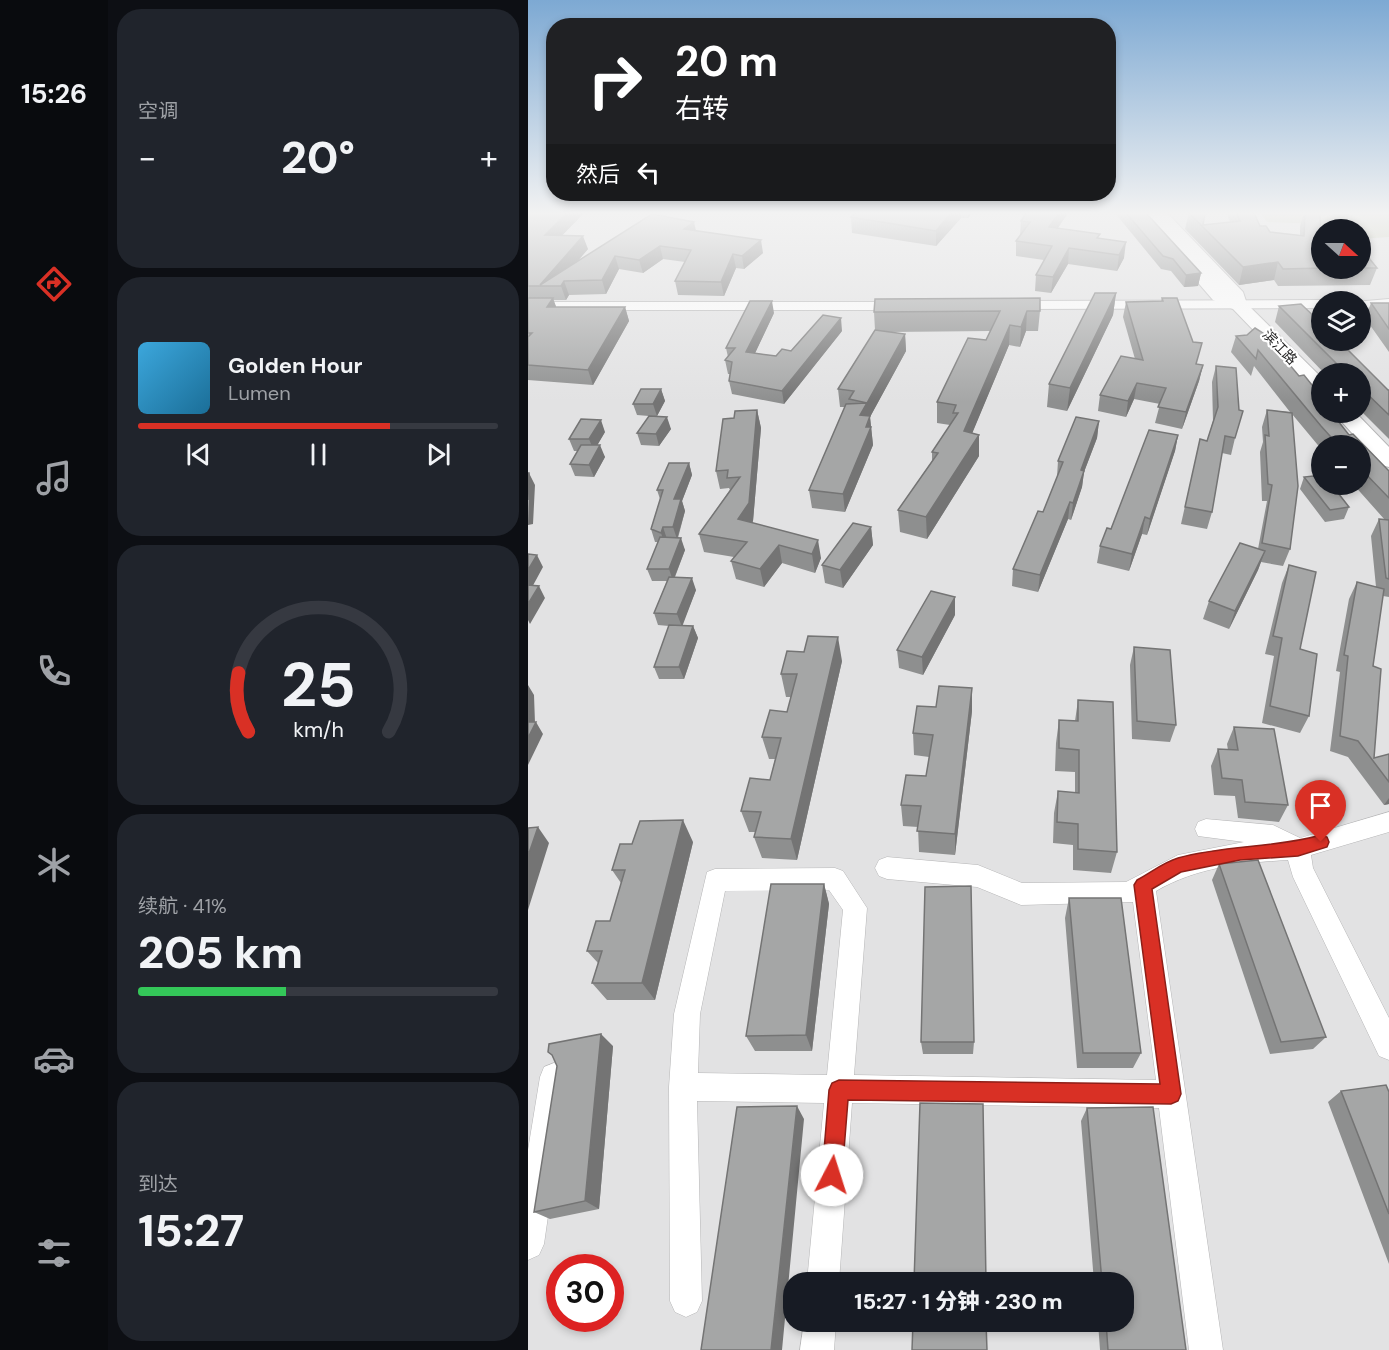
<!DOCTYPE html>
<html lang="zh">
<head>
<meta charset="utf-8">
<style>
  body { margin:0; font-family:"DM Sans","Noto Sans SC",sans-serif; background:#20242c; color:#f1f3f6; height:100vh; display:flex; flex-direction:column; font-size:22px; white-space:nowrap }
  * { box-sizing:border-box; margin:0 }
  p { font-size:20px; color:#9ea1a6 }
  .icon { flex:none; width:33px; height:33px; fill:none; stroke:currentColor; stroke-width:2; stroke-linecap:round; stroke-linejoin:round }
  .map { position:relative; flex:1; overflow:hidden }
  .side { display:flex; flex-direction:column; gap:9px; padding:9px; background:#0d0f14; width:420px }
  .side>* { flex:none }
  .hud { position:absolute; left:18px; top:18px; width:570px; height:183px; border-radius:24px; box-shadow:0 3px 9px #0003; background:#202124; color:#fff; overflow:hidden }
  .needle { width:39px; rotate:111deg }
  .buttons { position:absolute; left:783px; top:219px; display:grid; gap:12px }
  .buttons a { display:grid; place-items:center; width:60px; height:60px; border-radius:50%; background:#171b24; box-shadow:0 3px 9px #0003; font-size:30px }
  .speed { position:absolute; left:18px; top:1254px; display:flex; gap:12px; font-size:30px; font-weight:700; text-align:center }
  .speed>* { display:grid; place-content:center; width:78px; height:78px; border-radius:50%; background:#171b24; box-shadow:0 3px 9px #0003; line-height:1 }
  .speed .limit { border:9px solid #d22; background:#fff; color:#111 }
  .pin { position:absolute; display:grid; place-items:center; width:51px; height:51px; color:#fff; margin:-62px -26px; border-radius:50% 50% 50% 0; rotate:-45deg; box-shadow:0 0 6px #0007 }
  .pin .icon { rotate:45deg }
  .me { position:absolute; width:66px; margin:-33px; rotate:5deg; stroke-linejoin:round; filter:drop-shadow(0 0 4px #0008) }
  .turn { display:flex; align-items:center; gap:21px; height:126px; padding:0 30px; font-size:27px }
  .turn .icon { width:78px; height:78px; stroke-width:2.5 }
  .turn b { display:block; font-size:42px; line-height:51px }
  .then { display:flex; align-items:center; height:57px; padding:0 30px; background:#0003; gap:12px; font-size:22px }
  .big { font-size:45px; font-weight:800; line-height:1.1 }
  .side .widget { flex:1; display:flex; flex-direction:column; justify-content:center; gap:9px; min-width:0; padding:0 21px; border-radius:24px; background:#20242c }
  .side .dial { align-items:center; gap:0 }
  .dial svg { height:156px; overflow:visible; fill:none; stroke:#363941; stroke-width:7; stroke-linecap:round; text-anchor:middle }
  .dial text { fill:#f1f3f6; stroke:none }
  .song { display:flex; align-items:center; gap:18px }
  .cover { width:72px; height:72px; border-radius:9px; background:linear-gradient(135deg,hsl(200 70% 55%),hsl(200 70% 35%)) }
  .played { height:6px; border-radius:3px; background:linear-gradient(90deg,#d93025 70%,#363941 70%) }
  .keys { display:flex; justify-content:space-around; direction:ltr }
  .heat { display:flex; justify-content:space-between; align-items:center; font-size:33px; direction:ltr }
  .charge { height:9px; border-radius:4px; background:linear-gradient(90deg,#34c759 41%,#363941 0) }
  .trip { position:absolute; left:255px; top:1272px; width:351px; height:60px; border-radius:24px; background:#171b24; box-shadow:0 3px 9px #0003; font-weight:800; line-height:60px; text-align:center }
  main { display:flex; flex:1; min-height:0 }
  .dock { display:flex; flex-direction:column; width:108px; justify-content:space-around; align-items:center; background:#090b0e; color:#9ea1a6 }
  .dock .icon { width:42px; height:42px }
  .dock .active { color:#d93025 }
  .dock b { font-size:27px; color:#f1f3f6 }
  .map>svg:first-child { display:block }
  .green { fill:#bfc4a8 }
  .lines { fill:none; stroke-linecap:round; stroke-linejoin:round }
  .minor-casing { stroke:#b6b6b7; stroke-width:1 }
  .tertiary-casing { stroke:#b6b6b7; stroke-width:2 }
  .secondary-casing { stroke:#b6b6b7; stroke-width:2 }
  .minor { fill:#fff; fill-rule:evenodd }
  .tertiary { fill:#fff; fill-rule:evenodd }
  .secondary { fill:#fff; fill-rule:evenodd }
  .wall { fill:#8e8f8f }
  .shaded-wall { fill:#747474 }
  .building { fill:#a5a6a6; stroke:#747474; stroke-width:1.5 }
  .route { fill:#d93025; stroke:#8d1f18; stroke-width:1.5 }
  .labels { text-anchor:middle; stroke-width:4.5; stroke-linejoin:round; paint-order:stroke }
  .far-street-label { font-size:14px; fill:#1f1f1f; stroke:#fff }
</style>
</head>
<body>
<main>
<nav class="dock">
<b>15:26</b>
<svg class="icon active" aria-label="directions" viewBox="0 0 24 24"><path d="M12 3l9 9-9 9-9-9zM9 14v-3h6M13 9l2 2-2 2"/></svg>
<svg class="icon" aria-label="music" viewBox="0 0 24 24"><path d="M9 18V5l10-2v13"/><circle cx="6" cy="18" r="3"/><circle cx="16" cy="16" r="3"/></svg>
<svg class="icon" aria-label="phone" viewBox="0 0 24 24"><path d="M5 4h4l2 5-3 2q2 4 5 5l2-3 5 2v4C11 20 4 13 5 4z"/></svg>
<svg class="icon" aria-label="climate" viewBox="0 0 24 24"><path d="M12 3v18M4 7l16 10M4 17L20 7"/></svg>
<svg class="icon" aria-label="car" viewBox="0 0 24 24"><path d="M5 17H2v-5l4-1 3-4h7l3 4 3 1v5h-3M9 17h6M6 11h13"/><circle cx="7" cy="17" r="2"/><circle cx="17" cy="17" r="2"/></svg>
<svg class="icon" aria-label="filters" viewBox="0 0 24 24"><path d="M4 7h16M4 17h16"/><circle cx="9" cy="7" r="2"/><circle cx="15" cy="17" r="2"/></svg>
</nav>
<section class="side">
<div class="widget"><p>空调</p>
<div class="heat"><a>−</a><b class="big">20°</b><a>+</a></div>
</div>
<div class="widget">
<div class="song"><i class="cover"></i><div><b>Golden Hour</b><p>Lumen</p></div></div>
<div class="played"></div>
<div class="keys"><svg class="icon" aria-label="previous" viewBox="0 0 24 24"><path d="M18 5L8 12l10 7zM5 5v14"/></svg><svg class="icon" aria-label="pause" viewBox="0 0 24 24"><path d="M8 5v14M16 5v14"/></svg><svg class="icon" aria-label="next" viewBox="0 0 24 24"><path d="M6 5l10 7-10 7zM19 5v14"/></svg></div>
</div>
<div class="widget dial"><svg viewBox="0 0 100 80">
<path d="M14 69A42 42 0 1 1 86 69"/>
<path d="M14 69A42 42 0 0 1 9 39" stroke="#d93025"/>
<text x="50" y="56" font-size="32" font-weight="700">25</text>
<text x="50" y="72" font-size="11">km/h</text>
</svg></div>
<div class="widget"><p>续航 · 41%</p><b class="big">205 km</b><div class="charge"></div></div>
<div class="widget"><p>到达</p><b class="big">15:27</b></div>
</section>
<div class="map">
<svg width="861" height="1350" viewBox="0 0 861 1350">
  <rect width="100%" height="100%" fill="#e2e2e3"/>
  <path class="green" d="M689 213H861V237L833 239 832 230 799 229 789 224 739 222 733 214Z"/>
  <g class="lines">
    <defs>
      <path id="minor" d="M861 812V832L783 855 785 868 861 1018V1060L851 1056 765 877 760 860C712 863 670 867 628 891L695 1350H661L631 1108 324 1103 311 1282H279L296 1103 169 1101 174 1301 169 1312 158 1317 147 1312 142 1301 141 1087 146 1014 179 872 187 869 307 868 315 871 339 908 326 1075 628 1080 605 902 493 905 449 887 359 879 351 876 347 868 351 860 359 857 450 865 494 883 598 882 650 855 716 842 670 836 667 829 670 822 678 819 745 825 772 838ZM301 890 315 910 299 1075 170 1073 172 1014 197 891Z
        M26 1063 36 1067 40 1077 16 1244 11 1255 0 1260V1150L12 1077 16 1067Z
        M276 1322H308L306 1350H272Z"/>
      <path id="tertiary" d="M861 299V307L832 308V302H826Z
        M794 300 800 302H794V308L481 309 474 305 481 301Z
        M0 302H377L384 306 377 310H0Z"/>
      <path id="secondary" d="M610 213H639L715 292 719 304 794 378V396L787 394 705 309 685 300Z
        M805 412H827L861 447V467L853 465Z"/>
    </defs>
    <use href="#minor" class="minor-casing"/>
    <use href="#tertiary" class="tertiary-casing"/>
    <use href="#secondary" class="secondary-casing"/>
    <use href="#minor" class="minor"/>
    <use href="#tertiary" class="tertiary"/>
    <use href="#secondary" class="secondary"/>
  </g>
  <path class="wall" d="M0 213H55V214L34 235 60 249 49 262 168 231 235 253 216 269 208 268 196 296 150 295 147 281 157 262 135 259 115 273 91 269 78 294 41 295 38 300H25L28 307H97L101 321 65 385 0 380Z
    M328 213H444L440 218H433L408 246 324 233 323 217Z
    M498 213H540L530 228 571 238 596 258 589 271 540 264 523 293 507 291 508 275 516 260 488 256V241L492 236 493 221Z
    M587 213H618L673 273 670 286 656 287 643 271 633 269Z
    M661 213H677L675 225 702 222 700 217V213H726L732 226 742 232 772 235V226L776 213H792L794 268H832V249L849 268 842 285 750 286 746 280 711 285 657 229Z
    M588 293 585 315 539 411 519 407 521 384Z
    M634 298 669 364 675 365 671 381 654 429 627 423 632 404 606 399 598 417 570 411 572 395 607 359 595 317 598 302 633 301Z
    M843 303H861V352L837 318Z
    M751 306 860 390H861V439L832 410V374H797L747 322Z
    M512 311 510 331H498L492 347 481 345 444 433 451 456 399 539 372 532 370 510 404 461V452L422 425 409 423V402L458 340 462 331 361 332 377 334 378 351 342 417 345 445 317 512 284 508 281 490 317 407H312L310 389 347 330 346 312Z
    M246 313 227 353 248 356 314 331 256 404 204 394 201 381 202 374H200L197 360 200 357 198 348Z
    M708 336 771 376 792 395 791 398 821 435 861 471V597L855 596 845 666 846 758 861 754V804L856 805 820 757 802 751 812 672 808 671 821 599 829 582 848 587 843 536 851 519 857 520 825 484H832V446H794V450L764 414 762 549 755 566 733 562 730 570 701 629 675 619 681 601 730 549 739 501H734L732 452 735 442 734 427 739 410 762 412 726 366 723 376 703 352Z
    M688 366 707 438 703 455 694 453 684 512 679 529 653 524 672 439 679 441 685 421 684 382Z
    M133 389 137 401 129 416 143 429 131 446 113 445 109 433 121 416 109 415 105 404Z
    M229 410 233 428 225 521 224 523 293 558 287 573 254 563 236 587 208 579 203 561 206 557 176 552 171 534 202 490 201 488 192 489 188 471 206 418Z
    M571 421 569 438 556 472 554 487 543 520 540 519 510 592 484 586 485 569 515 512 529 477 530 461Z
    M77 432 69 445 77 457 66 477 47 476 42 464 50 451H46L41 439Z
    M650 435 647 451 619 535 614 534 601 571 569 563 572 546 583 529Z
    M161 463 164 475 154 501 157 511 150 538 157 550 147 577 168 590 154 625 165 626 170 638 156 679H131L126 667 141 626 130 625 126 613 139 581H124L119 569 130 542H127L123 529 132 499 129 490Z
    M776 477 821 507 816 519 797 522 772 489Z
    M343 527 345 545 315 588 297 583 294 565Z
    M761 565 781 716 772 733 734 723 746 656 737 654 754 583Z
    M427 615 395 675 371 668 369 650Z
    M606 647 648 725 642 742 604 739 602 665Z
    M314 661 269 860 234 858 226 837 228 832H221L213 811 242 780 247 759H241L234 737 259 712 263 697H258L253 674Z
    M444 688V711L427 855 391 852 390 827 375 826 373 805 398 776 401 757 386 755 385 733 408 707Z
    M550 700 589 852 583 873 545 870V845L525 843 526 813 530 791 547 793V772L527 771 528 743 531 720 547 721Z
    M706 727 760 805 751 822 710 818 707 796 686 795 683 766 690 749 700 750 699 744Z
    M165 842 127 1000H79L64 983 70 963 59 951 82 921 93 883 84 870 104 844Z
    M691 864 798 1037 785 1049 742 1054 684 880Z
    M296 884 301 904 284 1051H227L218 1036Z
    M541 898 613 1053 605 1068H549L537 918Z
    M393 1042H446L445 1054H395Z
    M85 1046 71 1209 22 1219 6 1212 29 1066 25 1056 20 1052Z
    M813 1091 861 1092V1264L800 1102Z
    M559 1108 658 1350H572L570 1322H596V1282H566L553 1121Z"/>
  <path class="shaded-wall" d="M39 213H55V214L22 248 17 235Z
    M423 213H433V218L408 246V231Z
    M440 213H444L440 218Z
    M531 213H540L520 242 521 227Z
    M166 222 169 235 156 229Z
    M55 236 60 249 28 286 12 285Z
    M233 240 235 253 216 269 214 256Z
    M598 242 596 258 589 271 591 255Z
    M132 246 135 259 115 273 111 260Z
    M541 248 540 264 523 293 525 277Z
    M205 254 208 268 196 296 193 282Z
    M87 256 91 269 78 294 74 280Z
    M750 262 746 280 711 285 715 267Z
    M673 273 670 286 656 287 658 275Z
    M36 281 41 295 38 300 33 286Z
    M588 293 585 315 539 411 542 388Z
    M25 298 30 312 19 307Z
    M244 301 246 313 221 366 218 352Z
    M97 307 101 321 65 385 60 370Z
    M499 311 498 331 492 347 493 327Z
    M313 318 314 331 256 404 254 391Z
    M482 325 481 345 436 453V431Z
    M377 334 378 351 342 417 345 445 317 512 315 494 341 420 339 403Z
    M675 365 671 381 654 429 658 412Z
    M609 383 606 399 598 417 600 401Z
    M133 389 137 401 129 416 125 404Z
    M339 403 341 420 332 415Z
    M229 410 233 428 225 521 215 537 210 519Z
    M139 417 143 429 131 446 128 434Z
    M73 420 77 432 66 451 61 439Z
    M571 421 569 438 556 472 554 487 543 520 545 503 553 470Z
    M451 435V456L399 539 398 517Z
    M650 435 647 451 619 535 622 519Z
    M72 445 77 457 66 477 61 465Z
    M161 463 164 475 154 501 157 511 149 539 145 527 146 499Z
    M1 473 7 485 5 524 0 525Z
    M542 502 540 519 510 592 512 575Z
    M617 517 614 534 601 571 604 554Z
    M135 527 139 539 137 545 133 533Z
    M343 527 345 545 315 588 312 570Z
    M153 538 157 550 145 581 141 569Z
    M290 540 293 558 287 573 284 554Z
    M251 545 254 563 236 587 232 569Z
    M737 551 730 570 701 629 707 611Z
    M9 555 15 567 2 591 0 587V570Z
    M164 578 168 590 154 627 149 614Z
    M11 586 17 598 2 624 0 620V604Z
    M427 597V615L395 675 394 657Z
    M165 626 170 638 156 679 151 667Z
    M310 637 314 661 269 860 263 839Z
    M0 685 6 695 7 723 8 722 15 734 0 765Z
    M444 688V711L427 855V834Z
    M861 798V804L856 805Z
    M155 820 165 842 127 1000 114 983Z
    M10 827 21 843 0 910V856Z
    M296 884 301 904 284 1051 278 1035Z
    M73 1034 85 1046 71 1209 57 1201Z
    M269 1106 276 1119 254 1350H243Z"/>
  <path class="building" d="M0 213H39L17 235 55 236 12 285 124 214 166 222 156 229 233 240 214 256 205 254 193 282 147 281 163 250 132 246 111 260 87 256 74 280 36 281 33 286H0Z
    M328 213H423L408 231 323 217Z
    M498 213H531L521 227 572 234 569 238 598 242 591 255 541 248 525 277 508 275 524 246 488 241 502 222 493 221Z
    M598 213H618L673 273 658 275 645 259 635 256Z
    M661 213H677L675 225 712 221 709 213H726L732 226H738L742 232 776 236 777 213H792L794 268H796L755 269 750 262 715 267Z
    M832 249 837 253 849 268H832Z
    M567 293H588L542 388 521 384Z
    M0 298H25L19 307H97L60 370 0 365V337L4 333H0Z
    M512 298V311H499L493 327 482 325 436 431 451 435 398 517 370 510 410 453 404 452 430 413H425L428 405 409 402 440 338 458 340 472 311 346 312 347 299Z
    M634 298H649L665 342 674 343 668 364 675 365 658 412 630 407 638 388 609 383 600 401 572 395 593 356 615 360 598 302 635 301Z
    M222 301H244L218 352 248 356 254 349 263 351 295 315 313 318 254 391 201 381 204 362 197 360 207 348H198Z
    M843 303H861V329Z
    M773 304 794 324V340H810L860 390H861V415L832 387V374H819L751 306Z
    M727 328 735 333 771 376 776 375 792 395H788L794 402V412H803L821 435 825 434 861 471V498L832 468V446H811L793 426 730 350 728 359 708 336 719 335Z
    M347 330 377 334 339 403 321 399 326 391 310 389Z
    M688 366 708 368 711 410 715 411 707 438 697 436 684 512 657 507 672 439 679 441 690 407Z
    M113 389H133L125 404H105Z
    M339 403 332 415 342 416 338 427H343L315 494 281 490 318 404Z
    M229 410 221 503 210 519 290 540 284 554 251 545 232 569 203 561 219 542 171 534 212 477 199 478 200 470 188 471 195 419 206 418 207 411Z
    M739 410 764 413 770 486 762 549 734 543 744 485 740 484 737 435 741 436Z
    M121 416 139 417 128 434 109 433Z
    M548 417 571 421 553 470 556 471 545 503 542 502 512 575 485 569 510 511 515 512 535 462 530 461Z
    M53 419 73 420 61 439H41Z
    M621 430 650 435 622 519 617 517 604 554 572 546 579 528 583 529Z
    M53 445H72L61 465 42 464Z
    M141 463H161L146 499H153L145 527H135L133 533 123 529 135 490H129Z
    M0 473H1L0 500Z
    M794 475V484H803L821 507 802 510 776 477Z
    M851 519 861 520V579L858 578Z
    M325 523 343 527 312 570 294 565Z
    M132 537 153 538 141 569H119Z
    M712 543 737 551 707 611 681 601Z
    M0 554 9 555 0 570Z
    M761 565 788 572 772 649 789 654 781 716 742 706 754 638 745 636Z
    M141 577 164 578 149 614 126 613Z
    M829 582 856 589 845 666 853 669 846 758 861 754V782L830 741 812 736 820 656 816 655Z
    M0 585 11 586 0 604Z
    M403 591 427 597 394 657 369 650Z
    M141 625 165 626 151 667H126Z
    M280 636 310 637 263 839 226 837 233 812 213 811 222 778 242 780 253 738 234 737 242 710 259 712 269 674H253L259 651 276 652Z
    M606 647 642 650 648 725 609 721Z
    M411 686 444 688 427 834 389 831 393 806 373 805 378 775 398 776 405 735 385 733 389 706 408 707Z
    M550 700 585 702 589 852 550 849V824L529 822 530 791 551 793V750L531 748V720L550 721Z
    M0 708 1 722H8L0 738Z
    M706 727 746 729 760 805 717 802 714 780 694 778 690 749 710 750Z
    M155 820 114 983H64L74 951H59L68 921H82L97 870H84L92 844H104L112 821Z
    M10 827 0 856V828Z
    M730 860 798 1037 753 1042 691 864Z
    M243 884H296L278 1035 218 1036Z
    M443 886 446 1042H393L397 887Z
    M541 898H593L613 1053H555Z
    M73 1034 57 1201 6 1212 29 1066 24 1055 20 1052 21 1044Z
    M858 1085 861 1092V1214L813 1091Z
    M392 1103 455 1104 458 1282H386Z
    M269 1106 243 1350H173L209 1107Z
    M625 1107 658 1350H580L578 1322H596V1282H574L559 1108Z
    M385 1322H458L459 1350H384Z"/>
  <linearGradient id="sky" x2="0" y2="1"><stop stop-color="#7da9d3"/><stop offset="0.53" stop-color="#f2f2f2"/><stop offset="1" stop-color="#f2f2f2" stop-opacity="0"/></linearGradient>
  <rect width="861" height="402" fill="url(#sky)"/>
  <path class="route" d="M793 835 799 837 801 842 799 847 770 856 712 860 653 872 624 889 653 1094 650 1101 643 1104 320 1100 314 1175 311 1183 304 1186 297 1183 294 1175 301 1090 304 1083 311 1080 632 1084 606 885 609 880C622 873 636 862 650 858 697 845 747 848 793 835Z"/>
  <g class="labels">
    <g class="far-street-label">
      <text transform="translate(752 347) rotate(46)" y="5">滨江路</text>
    </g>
  </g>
</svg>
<div class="buttons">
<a><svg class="needle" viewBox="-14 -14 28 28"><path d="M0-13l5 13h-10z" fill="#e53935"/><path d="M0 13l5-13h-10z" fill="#9ea1a6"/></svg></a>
<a><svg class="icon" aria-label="layers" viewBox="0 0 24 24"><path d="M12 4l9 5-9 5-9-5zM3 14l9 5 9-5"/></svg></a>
<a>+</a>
<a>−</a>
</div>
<div class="speed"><div class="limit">30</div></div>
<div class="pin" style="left:793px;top:842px;background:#d93025"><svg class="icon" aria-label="arrive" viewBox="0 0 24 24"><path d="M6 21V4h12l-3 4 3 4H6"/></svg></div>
<svg class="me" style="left:304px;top:1175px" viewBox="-20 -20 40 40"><circle r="19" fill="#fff"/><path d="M0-13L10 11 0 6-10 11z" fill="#d93025"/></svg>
<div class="trip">15:27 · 1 分钟 · 230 m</div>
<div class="hud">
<div class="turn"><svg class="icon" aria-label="right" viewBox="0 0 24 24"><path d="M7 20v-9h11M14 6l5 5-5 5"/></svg><div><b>20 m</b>右转</div></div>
<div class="then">然后<svg class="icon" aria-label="left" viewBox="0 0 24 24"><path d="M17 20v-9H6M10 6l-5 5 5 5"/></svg></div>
</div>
</div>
</main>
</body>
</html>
